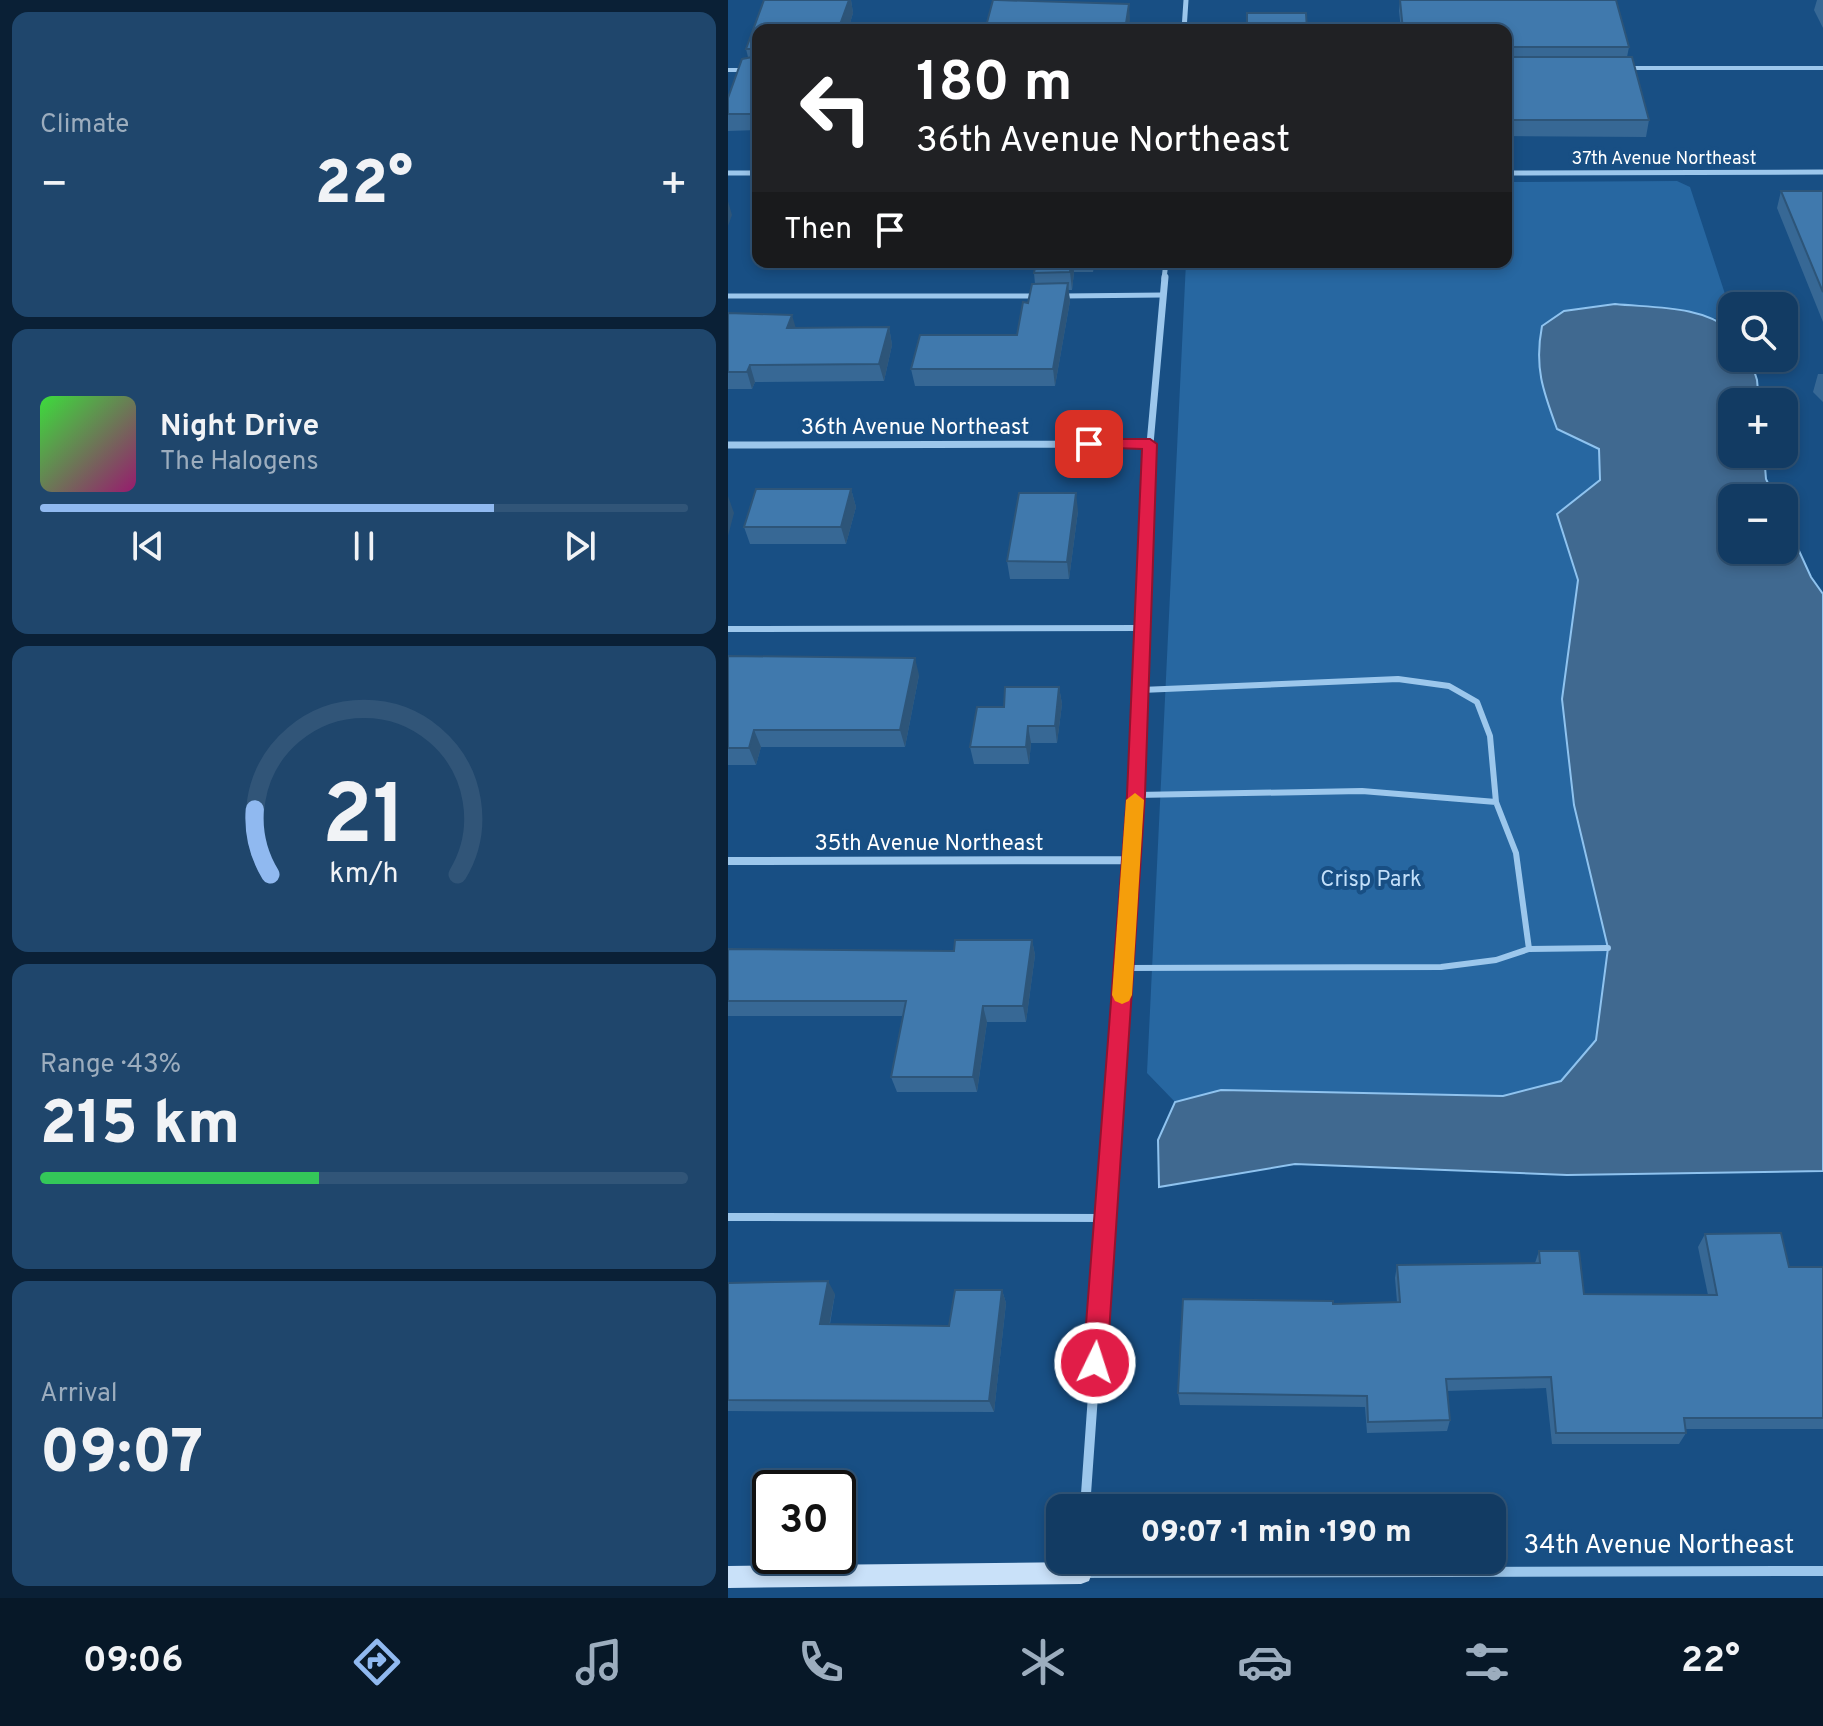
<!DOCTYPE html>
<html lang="en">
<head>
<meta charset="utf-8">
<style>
  body { margin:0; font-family:Overpass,sans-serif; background:#1f466c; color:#f1f3f6; height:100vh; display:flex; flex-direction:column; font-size:30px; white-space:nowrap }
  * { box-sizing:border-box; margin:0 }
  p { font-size:26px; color:#9cadbe }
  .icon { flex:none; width:44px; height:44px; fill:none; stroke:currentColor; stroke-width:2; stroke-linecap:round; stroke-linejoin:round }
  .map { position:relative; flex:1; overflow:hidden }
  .sheet { display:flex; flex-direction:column; gap:12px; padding:12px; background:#0a2036; width:728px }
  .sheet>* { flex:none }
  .guide { position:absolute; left:24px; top:24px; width:760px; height:244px; border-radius:16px; box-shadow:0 4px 12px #0003,0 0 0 2px #315578; background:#202124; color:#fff; overflow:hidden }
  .buttons { position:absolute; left:990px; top:292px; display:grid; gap:16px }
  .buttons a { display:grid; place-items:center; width:80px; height:80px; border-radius:16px; background:#123b63; box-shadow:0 4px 12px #0003,0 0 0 2px #315578; font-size:40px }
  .speed { position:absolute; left:24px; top:1470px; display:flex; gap:16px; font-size:40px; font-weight:700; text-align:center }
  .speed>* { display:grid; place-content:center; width:104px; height:104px; border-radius:50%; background:#123b63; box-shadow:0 4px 12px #0003,0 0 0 2px #315578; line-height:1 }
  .speed .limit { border:4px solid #111; border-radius:12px; background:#fff; color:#111 }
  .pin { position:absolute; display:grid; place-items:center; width:68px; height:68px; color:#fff; margin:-34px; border-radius:16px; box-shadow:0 4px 12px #0006 }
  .me { position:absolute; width:88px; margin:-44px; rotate:4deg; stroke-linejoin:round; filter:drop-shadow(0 0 6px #0008) }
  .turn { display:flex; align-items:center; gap:28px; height:168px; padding:0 32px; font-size:36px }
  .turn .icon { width:104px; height:104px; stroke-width:2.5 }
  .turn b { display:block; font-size:56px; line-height:68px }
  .then { display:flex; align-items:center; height:76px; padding:0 32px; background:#0003; gap:16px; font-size:30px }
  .big { font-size:60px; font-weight:800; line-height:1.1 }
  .sheet .card { flex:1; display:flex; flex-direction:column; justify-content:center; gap:12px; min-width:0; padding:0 28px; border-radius:16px; background:#1f466c }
  .sheet .dial { align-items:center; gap:0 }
  .dial svg { height:208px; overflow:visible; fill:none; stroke:#315578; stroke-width:7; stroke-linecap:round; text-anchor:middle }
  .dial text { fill:#f1f3f6; stroke:none }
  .song { display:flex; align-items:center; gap:24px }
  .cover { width:96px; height:96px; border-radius:12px; background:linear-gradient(135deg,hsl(120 70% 55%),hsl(320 70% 35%)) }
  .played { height:8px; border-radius:4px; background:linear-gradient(90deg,#90b9f0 70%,#315578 70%) }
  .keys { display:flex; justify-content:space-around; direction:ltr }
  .heat { display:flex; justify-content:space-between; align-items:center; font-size:44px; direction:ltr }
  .charge { height:12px; border-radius:6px; background:linear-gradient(90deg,#34c759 43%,#315578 0) }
  .trip { position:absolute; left:318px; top:1494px; width:460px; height:80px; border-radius:16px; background:#123b63; box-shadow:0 4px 12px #0003,0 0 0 2px #315578; font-weight:800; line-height:80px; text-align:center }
  .menu { display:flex; height:128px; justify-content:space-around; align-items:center; background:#071828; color:#9cadbe }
  .menu .icon { width:56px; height:56px }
  .menu .on { color:#90b9f0 }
  .menu b { font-size:36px; color:#f1f3f6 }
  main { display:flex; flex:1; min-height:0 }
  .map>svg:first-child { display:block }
  .green { fill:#2767a1 }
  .water { fill:#406990; stroke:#8fc3ef; stroke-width:2 }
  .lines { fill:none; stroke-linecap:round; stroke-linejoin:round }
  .lane-far3 { stroke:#9cc7ec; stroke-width:4 }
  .lane-far2 { stroke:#9cc7ec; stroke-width:5 }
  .lane-far1 { stroke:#9cc7ec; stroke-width:6 }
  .lane { stroke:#9cc7ec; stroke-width:8 }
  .street-far3 { stroke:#9cc7ec; stroke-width:5 }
  .street-far2 { stroke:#9cc7ec; stroke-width:7 }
  .street-far1 { stroke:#9cc7ec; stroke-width:8 }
  .street { stroke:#9cc7ec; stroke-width:10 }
  .secondary { fill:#c9e1f9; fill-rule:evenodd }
  .wall { fill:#376895 }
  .shaded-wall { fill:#2d5579 }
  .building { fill:#4079ad; stroke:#2d5579; stroke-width:2 }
  .route { fill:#e11d48; stroke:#92132f; stroke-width:2 }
  .slow { fill:#f59e0b }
  .labels { text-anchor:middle; stroke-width:8; stroke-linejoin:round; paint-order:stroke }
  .far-street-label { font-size:18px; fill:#fff; stroke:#184f84 }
  .street-label { font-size:22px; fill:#fff; stroke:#184f84 }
  .park-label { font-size:22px; fill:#c2dff9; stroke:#184f84 }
  .near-street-label { font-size:26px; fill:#fff; stroke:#184f84 }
</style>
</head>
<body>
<main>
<section class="sheet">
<div class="card"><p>Climate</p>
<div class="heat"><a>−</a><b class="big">22°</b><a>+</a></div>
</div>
<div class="card">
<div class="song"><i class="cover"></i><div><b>Night Drive</b><p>The Halogens</p></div></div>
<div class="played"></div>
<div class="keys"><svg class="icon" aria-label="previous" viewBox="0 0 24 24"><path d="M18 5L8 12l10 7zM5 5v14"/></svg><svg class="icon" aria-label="pause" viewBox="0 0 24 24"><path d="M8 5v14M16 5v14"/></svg><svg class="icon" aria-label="next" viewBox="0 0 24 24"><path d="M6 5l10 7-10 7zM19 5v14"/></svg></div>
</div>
<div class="card dial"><svg viewBox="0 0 100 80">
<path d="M14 69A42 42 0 1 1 86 69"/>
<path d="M14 69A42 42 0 0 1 8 44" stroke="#90b9f0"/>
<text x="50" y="56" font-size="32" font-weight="700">21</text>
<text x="50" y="72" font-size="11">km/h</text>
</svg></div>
<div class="card"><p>Range · 43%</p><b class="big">215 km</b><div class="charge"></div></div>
<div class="card"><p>Arrival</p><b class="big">09:07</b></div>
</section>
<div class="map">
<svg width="1095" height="1598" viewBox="0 0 1095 1598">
  <rect width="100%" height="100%" fill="#184f84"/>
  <path class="green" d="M949 181 962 187 998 297 990 319 947 310 887 304 829 429 871 449 872 480 829 514 850 580 834 699 846 805 880 948 868 1039 833 1081 775 1096 493 1090 447 1102 419 1073 458 262H778V182Z"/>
  <path class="water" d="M887 304C925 308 974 305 1004 331V358H1022L1029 380 1031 402H1004V454H1036L1038 479 1047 498H1004V550H1056V518L1083 577 1095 594V1171L839 1175 567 1164 431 1187 430 1140 447 1102 493 1090 775 1096 833 1081 868 1040 880 948 846 805 834 699 850 580 829 514 872 480 871 449 829 429C815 391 806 367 814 326L836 311Z"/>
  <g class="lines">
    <path class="lane-far3" d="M902 68H1095
      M0 70H30"/>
    <path class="lane-far2" d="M0 296H308
      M336 296 435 295"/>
    <path class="lane-far1" d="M0 629 414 628
      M413 690 670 679 721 686 749 702 762 736 768 802
      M801 949 880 948
      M397 968 713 967 768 960 801 949 788 853 768 802 634 791 408 795"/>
    <path class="lane" d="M0 1217 377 1218"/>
    <path class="street-far3" d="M456 30 458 0
      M0 173H30
      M778 173 1095 172
      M436 279 438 262"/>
    <path class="street-far2" d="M0 445 422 444
      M415 627 422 444 437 277"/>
    <path class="street-far1" d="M0 861 402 860
      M389 1059 408 795 415 625"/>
    <path class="street" d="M357 1508 389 1057
      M354 1560 353 1573 1095 1571"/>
    <path class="secondary" d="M353 1562 361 1565 364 1573 361 1581 353 1584 0 1588V1566Z"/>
  </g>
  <path class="wall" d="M36 0H123L125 13 120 30H30V130L0 131V98L14 59 20 57 18 49Z
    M672 0H888L901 47 899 57 921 120 918 137 778 136V30H673L671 11Z
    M1089 0H1095V28L1086 10Z
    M1053 191H1095V322L1049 208Z
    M308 262H367L365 272H346L344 290H340L342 301 327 386H187L183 369 289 335 307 284 306 273Z
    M0 313 68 328 161 327 164 345 156 381 27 382 24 389H0Z
    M1090 374H1095V402L1085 392Z
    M123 489 128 507 118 544H22L16 527Z
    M350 511 341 579H282L279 561Z
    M0 656 191 675 177 747H33L28 765H0Z
    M331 687 334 704 329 743H303L301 764H246L242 747 276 707Z
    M304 940 307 955 298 1022H259L249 1092H169L163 1077 175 1016H0V949L226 951Z
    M977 1234 1061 1267H1095V1429H957L958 1433 951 1444H824L818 1388 719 1391 722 1420 719 1431 639 1433 637 1407 452 1405 450 1393 605 1304 669 1302 667 1278 669 1265 807 1263 811 1251 856 1294 980 1295 970 1247Z
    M0 1283 107 1294 102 1324 221 1326 274 1290 278 1303 266 1412 0 1411Z"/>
  <path class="shaded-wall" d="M121 0H123L125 13 120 30H110Z
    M401 4 402 20 400 30H397Z
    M0 201 4 215 0 226Z
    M343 262H345L346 272 344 290 342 272Z
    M340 283 342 301 327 386 325 369Z
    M64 315 69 332 59 328Z
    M161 327 164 345 156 381 151 364Z
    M22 365 27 382 24 389 19 372Z
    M123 489 128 507 118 544 113 527Z
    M348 493 350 511 341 579 339 562Z
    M0 496 6 513 0 536Z
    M187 658 191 675 177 747 172 730Z
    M331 687 334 704 329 743 327 726Z
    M300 726 303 743 301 764 298 747Z
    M26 730 33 747 28 765 21 748Z
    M304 940 307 955 298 1022 295 1006Z
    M255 1006 259 1022 249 1092 245 1077Z
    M100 1281 107 1294 99 1337 92 1324Z
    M274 1290 278 1303 266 1412 261 1401Z"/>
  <path class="building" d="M36 0H121L110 30H30V54L28 49H18Z
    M265 0H269L401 4 397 30H257Z
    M672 0H888L901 47H780L778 49V30H675Z
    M519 13H578L579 30H519Z
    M778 55 780 57H904L921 120H778Z
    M30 56V114H0V98L14 59Z
    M1053 191H1095V292Z
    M308 262H343L342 272 306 273Z
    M340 283 325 369H183L192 335H289L295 302 300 303 304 284Z
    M0 313 64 315 59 328 161 327 151 364 22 365 19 372H0Z
    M28 489H123L113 527H16Z
    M291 493H348L339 562 279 561Z
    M0 656 187 658 172 730H26L21 748H0Z
    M277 687H331L327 726H300L298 747H242L249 707H276Z
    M227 940H304L295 1006H255L245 1077H163L178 1001H0V949L226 951Z
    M1053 1233 1061 1267H1095V1418H956L958 1433H828L823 1377 718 1379 722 1420 640 1422 639 1396 450 1393 455 1299 605 1301V1304L672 1302 669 1265 812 1263 811 1251H851L856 1294 989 1295 977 1234Z
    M100 1281 92 1324 221 1326 227 1290H274L261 1401 0 1400V1283Z"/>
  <path class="route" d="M361 439H422L429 444 417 795 379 1363 376 1371 367 1375 359 1371 355 1363 399 795 414 449 356 447V441Z"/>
  <path class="slow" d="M407 793 416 800 404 995 401 1001 394 1004 387 1001 384 995 398 800Z"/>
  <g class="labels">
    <g class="far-street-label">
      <text x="936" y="164">37th Avenue Northeast</text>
    </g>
    <g class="street-label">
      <text x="187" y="434">36th Avenue Northeast</text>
      <text x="201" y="850">35th Avenue Northeast</text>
    </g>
    <g class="park-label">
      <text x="643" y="886">Crisp Park</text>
    </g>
    <g class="near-street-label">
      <text x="931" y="1553">34th Avenue Northeast</text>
    </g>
  </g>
</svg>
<div class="buttons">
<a><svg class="icon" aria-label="search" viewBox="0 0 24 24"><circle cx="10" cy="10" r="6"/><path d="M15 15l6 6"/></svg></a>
<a>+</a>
<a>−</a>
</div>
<div class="speed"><div class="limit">30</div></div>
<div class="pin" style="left:361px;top:444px;background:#d93025"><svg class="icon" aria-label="arrive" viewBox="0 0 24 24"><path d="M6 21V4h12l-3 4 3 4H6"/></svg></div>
<svg class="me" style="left:367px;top:1363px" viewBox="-20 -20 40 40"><circle r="17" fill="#e11d48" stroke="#fff" stroke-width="3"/><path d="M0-11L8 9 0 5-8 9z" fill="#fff"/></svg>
<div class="trip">09:07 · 1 min · 190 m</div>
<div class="guide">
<div class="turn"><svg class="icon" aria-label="left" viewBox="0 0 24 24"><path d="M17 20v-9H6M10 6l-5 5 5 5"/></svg><div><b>180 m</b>36th Avenue Northeast</div></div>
<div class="then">Then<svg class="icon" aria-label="arrive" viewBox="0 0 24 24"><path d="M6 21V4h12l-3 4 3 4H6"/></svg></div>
</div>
</div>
</main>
<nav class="menu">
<b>09:06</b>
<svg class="icon on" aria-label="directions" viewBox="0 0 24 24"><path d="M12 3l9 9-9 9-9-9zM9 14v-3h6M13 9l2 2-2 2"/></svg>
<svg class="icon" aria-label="music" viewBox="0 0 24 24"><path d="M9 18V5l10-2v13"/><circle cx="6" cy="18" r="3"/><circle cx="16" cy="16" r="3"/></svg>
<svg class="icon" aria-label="phone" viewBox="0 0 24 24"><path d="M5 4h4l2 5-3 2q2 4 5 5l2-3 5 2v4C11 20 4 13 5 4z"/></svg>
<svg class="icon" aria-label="climate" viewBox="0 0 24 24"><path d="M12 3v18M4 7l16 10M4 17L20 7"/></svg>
<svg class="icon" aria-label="car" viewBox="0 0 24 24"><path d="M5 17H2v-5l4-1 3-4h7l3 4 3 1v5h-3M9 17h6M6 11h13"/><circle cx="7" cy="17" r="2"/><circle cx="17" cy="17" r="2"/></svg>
<svg class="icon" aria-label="filters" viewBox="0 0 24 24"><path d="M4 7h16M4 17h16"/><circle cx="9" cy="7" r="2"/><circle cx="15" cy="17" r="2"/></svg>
<b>22°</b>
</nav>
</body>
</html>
